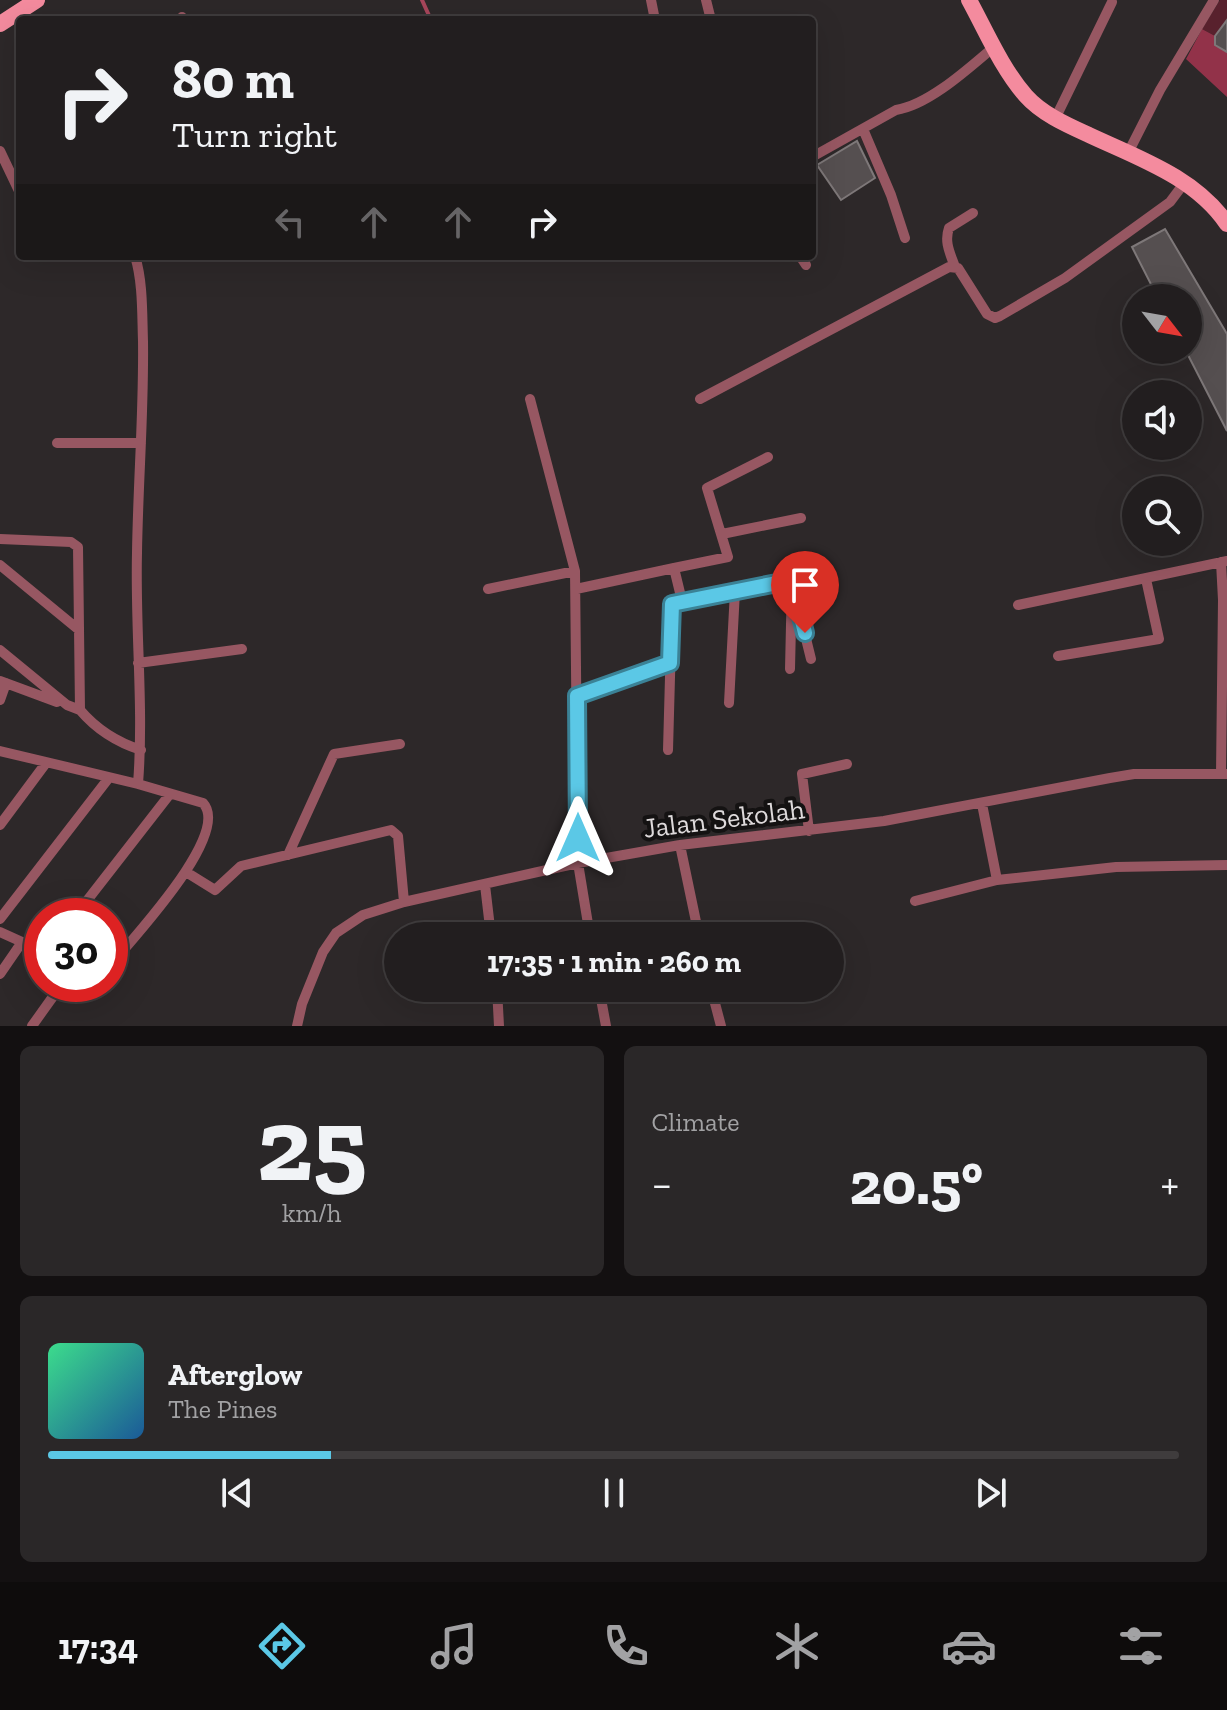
<!DOCTYPE html>
<html lang="en">
<head>
<meta charset="utf-8">
<style>
  body { margin:0; font-family:"Zilla Slab",serif; background:#2a2728; color:#f1f3f6; height:100vh; display:flex; flex-direction:column; font-size:30px; white-space:nowrap }
  * { box-sizing:border-box; margin:0 }
  p { font-size:26px; color:#a2a2a4 }
  .icon { flex:none; width:44px; height:44px; fill:none; stroke:currentColor; stroke-width:2; stroke-linecap:round; stroke-linejoin:round }
  .map { position:relative; height:1026px; overflow:hidden }
  .side { display:flex; flex-direction:column; gap:20px; padding:20px; background:#131011; flex:1 }
  .side>* { flex:none }
  .guide { position:absolute; left:16px; top:16px; width:800px; height:244px; border-radius:8px; box-shadow:0 8px 32px #0002,0 0 0 2px #3f3c3d; background:#221e1f; color:#f1f3f6; overflow:hidden }
  .needle { width:52px; rotate:121deg }
  .buttons { position:absolute; left:1122px; top:284px; display:grid; gap:16px }
  .buttons a { display:grid; place-items:center; width:80px; height:80px; border-radius:50%; background:#221e1f; box-shadow:0 8px 32px #0002,0 0 0 2px #3f3c3d; font-size:40px }
  .speed { position:absolute; left:24px; top:898px; display:flex; gap:16px; font-size:40px; font-weight:700; text-align:center }
  .speed>* { display:grid; place-content:center; width:104px; height:104px; border-radius:50%; background:#221e1f; box-shadow:0 8px 32px #0002,0 0 0 2px #3f3c3d; line-height:1 }
  .speed .limit { border:12px solid #d22; background:#fff; color:#111 }
  .pin { position:absolute; display:grid; place-items:center; width:68px; height:68px; color:#fff; margin:-82px -34px; border-radius:50% 50% 50% 0; rotate:-45deg; box-shadow:0 0 8px #0007 }
  .pin .icon { rotate:45deg }
  .me { position:absolute; width:88px; margin:-44px; rotate:0deg; stroke-linejoin:round; filter:drop-shadow(0 0 6px #0008) }
  .turn { display:flex; align-items:center; gap:28px; height:168px; padding:0 24px; font-size:36px }
  .turn .icon { width:104px; height:104px; stroke-width:2.5 }
  .turn b { display:block; font-size:56px; line-height:68px }
  .lanes { display:flex; align-items:center; height:76px; padding:0 24px; background:#0003; justify-content:center; gap:40px; direction:ltr }
  .lanes .off { opacity:.35 }
  .big { font-size:60px; font-weight:700; line-height:1.1 }
  .side .widget { flex:1; display:flex; flex-direction:column; justify-content:center; gap:12px; min-width:0; padding:0 28px; border-radius:12px; background:#2a2728 }
  .side .dial { align-items:center; gap:0 }
  .dial b { font-size:104px; line-height:1 }
  .song { display:flex; align-items:center; gap:24px }
  .cover { width:96px; height:96px; border-radius:12px; background:linear-gradient(135deg,hsl(150 70% 55%),hsl(210 70% 35%)) }
  .played { height:8px; border-radius:4px; background:linear-gradient(90deg,#5bc8e6 25%,#3f3c3d 25%) }
  .keys { display:flex; justify-content:space-around; direction:ltr }
  .heat { display:flex; justify-content:space-between; align-items:center; font-size:44px; direction:ltr }
  .side .tiles { flex:1; display:grid; gap:20px; grid-template-columns:1fr 1fr }
  .widget:last-child { grid-column:span 2 }
  .trip { position:absolute; left:384px; top:922px; width:460px; height:80px; border-radius:40px; background:#221e1f; box-shadow:0 8px 32px #0002,0 0 0 2px #3f3c3d; font-weight:700; line-height:80px; text-align:center }
  .dock { display:flex; height:128px; justify-content:space-around; align-items:center; background:#0e0c0c; color:#a2a2a4 }
  .dock .icon { width:56px; height:56px }
  .dock .current { color:#5bc8e6 }
  .dock b { font-size:36px; color:#f1f3f6 }
  .map>svg:first-child { display:block }
  .green { fill:#58212d }
  .forest { fill:#923249 }
  .lines { fill:none; stroke-linecap:round; stroke-linejoin:round }
  .stream { stroke:#a8465b; stroke-width:4 }
  .building { fill:#554f50; stroke:#7e7879; stroke-width:2 }
  .street { stroke:#975762; stroke-width:10 }
  .primary { stroke:#f48b9e; stroke-width:16 }
  .route-casing { stroke:#3b8296; stroke-width:20 }
  .route { stroke:#5bc8e6; stroke-width:14 }
  .labels { text-anchor:middle; stroke-width:8; stroke-linejoin:round; paint-order:stroke }
  .street-label { font-size:28px; fill:#dedadb; stroke:#141212 }
</style>
</head>
<body>
<div class="map">
<svg width="1227" height="1026" viewBox="0 0 1227 1026">
  <rect width="100%" height="100%" fill="#2d2829"/>
  <path class="green" d="M1220 0H1227V26L1224 24 1215 36 1202 29Z"/>
  <path class="forest" d="M1202 29 1215 36V45L1227 52V97L1186 59Z"/>
  <g class="lines">
    <path class="stream" d="M422 0 431 20"/>
  </g>
  <path class="building" d="M1227 20V52L1215 45V36Z
    M857 141 875 178 841 200 817 165Z
    M1165 229 1227 334V431L1188 355V298H1158L1132 247Z"/>
  <g class="lines">
    <path class="street" d="M651 0 655 20
      M706 0 711 20
      M182 17V20
      M1055 119 1112 2
      M863 129 891 195 905 238
      M0 151 20 193
      M1128 153 1160 90 1214 0
      M812 157 896 110C929 105 969 68 995 46
      M800 256 806 265
      M955 267C950 253 944 242 949 228L973 213
      M530 399 575 571 578 863 590 936
      M700 399 949 267 958 268 987 314 995 318 1000 316 1065 278 1170 202 1185 182
      M57 443H141
      M722 534 801 518
      M0 539 71 542 78 547 80 710C97 730 116 742 141 750
      M1221 562 1223 600 1221 774
      M0 565 79 630
      M674 568 728 557 707 488 768 457
      M488 589 575 571
      M576 589 674 568 682 601 826 574
      M795 594 811 659
      M1018 605 1227 561
      M0 650 67 705 80 710
      M1058 656 1159 639 1146 579
      M138 663 242 649
      M790 669 792 580
      M0 681 57 702
      M577 696 670 663
      M0 700 6 683
      M729 703 735 591
      M668 750 672 604 682 601
      M0 751 138 784
      M0 825 46 763
      M809 831 802 774 847 764
      M680 845 699 936
      M288 855 334 754 400 744
      M186 872 215 890 241 866 391 830 398 836 404 902
      M997 880 1116 867 1227 865
      M485 885 491 936
      M915 901 997 880 982 804
      M75 916 170 794
      M0 919 108 779
      M0 932 42 951
      M110 966C131 940 232 834 203 803L138 784C144 707 135 630 137 553 138 482 144 411 143 341 142 313 143 282 135 256
      M0 974 22 942
      M497 988 499 1026
      M599 988 606 1026
      M711 988 721 1026
      M32 1026 62 984
      M297 1026 302 1004 323 952 336 933 363 915 404 902 578 863 680 845 884 821 1110 778 1134 774H1227"/>
    <path class="primary" d="M969 0C986 31 1002 69 1026 96 1042 114 1067 125 1089 135 1138 158 1195 177 1227 224
      M0 24 37 0"/>
  </g>
  <g class="lines">
    <defs>
      <path id="route" d="M578 838 577 696 670 663 672 604 792 580 805 633"/>
    </defs>
    <use href="#route" class="route-casing"/>
    <use href="#route" class="route"/>
  </g>
  <g class="labels">
    <g class="street-label">
      <text transform="translate(724 818) rotate(-7)" y="10">Jalan Sekolah</text>
    </g>
  </g>
</svg>
<div class="buttons">
<a><svg class="needle" viewBox="-14 -14 28 28"><path d="M0-13l5 13h-10z" fill="#e53935"/><path d="M0 13l5-13h-10z" fill="#a2a2a4"/></svg></a>
<a><svg class="icon" aria-label="sound" viewBox="0 0 24 24"><path d="M4 9h4l5-4v14l-5-4H4zM17 9q2 3 0 6"/></svg></a>
<a><svg class="icon" aria-label="search" viewBox="0 0 24 24"><circle cx="10" cy="10" r="6"/><path d="M15 15l6 6"/></svg></a>
</div>
<div class="speed"><div class="limit">30</div></div>
<div class="pin" style="left:805px;top:633px;background:#d93025"><svg class="icon" aria-label="arrive" viewBox="0 0 24 24"><path d="M6 21V4h12l-3 4 3 4H6"/></svg></div>
<svg class="me" style="left:578px;top:838px" viewBox="-20 -20 40 40"><path d="M0-17L14 15 0 8-14 15z" fill="#5bc8e6" stroke="#fff" stroke-width="4"/></svg>
<div class="trip">17:35 · 1 min · 260 m</div>
<div class="guide">
<div class="turn"><svg class="icon" aria-label="right" viewBox="0 0 24 24"><path d="M7 20v-9h11M14 6l5 5-5 5"/></svg><div><b>80 m</b>Turn right</div></div>
<div class="lanes"><svg class="icon off" aria-label="left" viewBox="0 0 24 24"><path d="M17 20v-9H6M10 6l-5 5 5 5"/></svg><svg class="icon off" aria-label="ahead" viewBox="0 0 24 24"><path d="M12 20V5M6 11l6-6 6 6"/></svg><svg class="icon off" aria-label="ahead" viewBox="0 0 24 24"><path d="M12 20V5M6 11l6-6 6 6"/></svg><svg class="icon" aria-label="right" viewBox="0 0 24 24"><path d="M7 20v-9h11M14 6l5 5-5 5"/></svg></div>
</div>
</div>
<section class="side">
<div class="tiles">
<div class="widget dial"><b>25</b><p>km/h</p></div>
<div class="widget"><p>Climate</p>
<div class="heat"><a>−</a><b class="big">20.5°</b><a>+</a></div>
</div>
<div class="widget">
<div class="song"><i class="cover"></i><div><b>Afterglow</b><p>The Pines</p></div></div>
<div class="played"></div>
<div class="keys"><svg class="icon" aria-label="previous" viewBox="0 0 24 24"><path d="M18 5L8 12l10 7zM5 5v14"/></svg><svg class="icon" aria-label="pause" viewBox="0 0 24 24"><path d="M8 5v14M16 5v14"/></svg><svg class="icon" aria-label="next" viewBox="0 0 24 24"><path d="M6 5l10 7-10 7zM19 5v14"/></svg></div>
</div>
</div>
</section>
<nav class="dock">
<b>17:34</b>
<svg class="icon current" aria-label="directions" viewBox="0 0 24 24"><path d="M12 3l9 9-9 9-9-9zM9 14v-3h6M13 9l2 2-2 2"/></svg>
<svg class="icon" aria-label="music" viewBox="0 0 24 24"><path d="M9 18V5l10-2v13"/><circle cx="6" cy="18" r="3"/><circle cx="16" cy="16" r="3"/></svg>
<svg class="icon" aria-label="phone" viewBox="0 0 24 24"><path d="M5 4h4l2 5-3 2q2 4 5 5l2-3 5 2v4C11 20 4 13 5 4z"/></svg>
<svg class="icon" aria-label="climate" viewBox="0 0 24 24"><path d="M12 3v18M4 7l16 10M4 17L20 7"/></svg>
<svg class="icon" aria-label="car" viewBox="0 0 24 24"><path d="M5 17H2v-5l4-1 3-4h7l3 4 3 1v5h-3M9 17h6M6 11h13"/><circle cx="7" cy="17" r="2"/><circle cx="17" cy="17" r="2"/></svg>
<svg class="icon" aria-label="filters" viewBox="0 0 24 24"><path d="M4 7h16M4 17h16"/><circle cx="9" cy="7" r="2"/><circle cx="15" cy="17" r="2"/></svg>
</nav>
</body>
</html>
